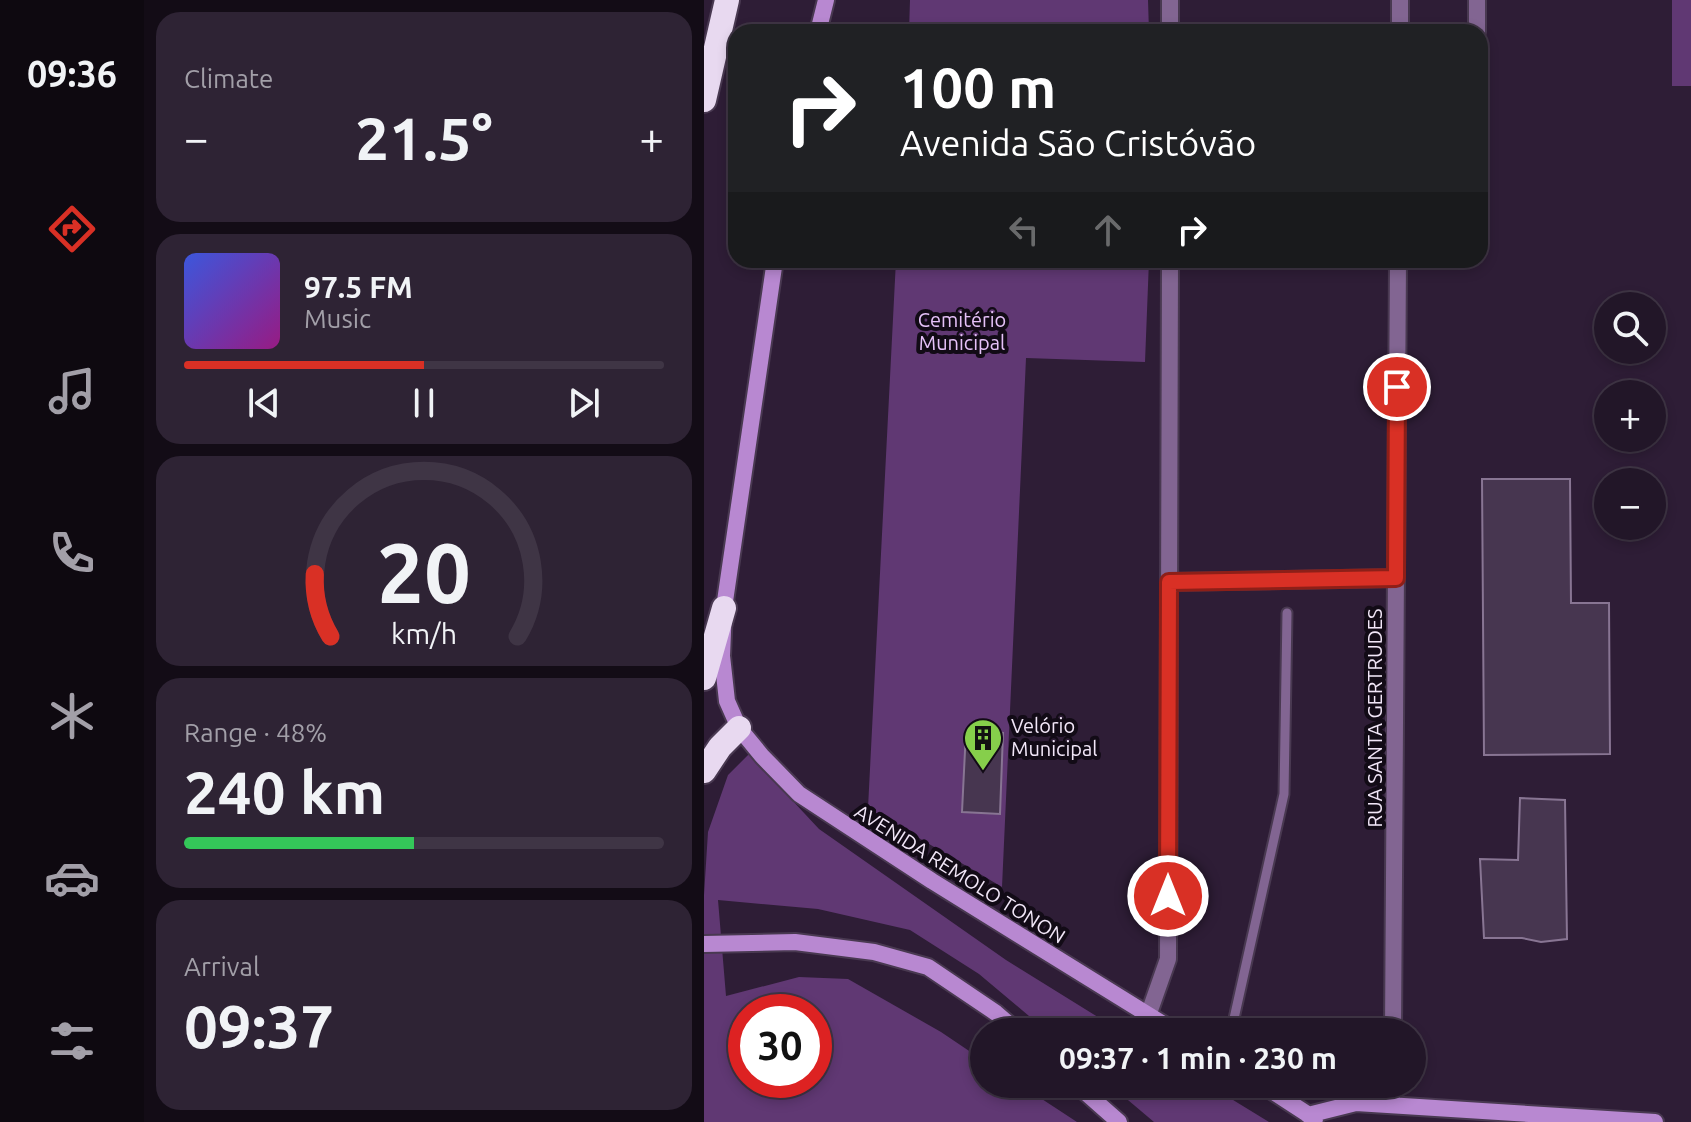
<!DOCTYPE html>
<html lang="en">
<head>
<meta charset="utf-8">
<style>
  body { margin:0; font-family:Ubuntu,sans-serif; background:#2e2334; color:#f1f3f6; height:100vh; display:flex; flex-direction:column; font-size:30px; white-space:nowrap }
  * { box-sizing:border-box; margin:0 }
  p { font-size:26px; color:#a29fa8 }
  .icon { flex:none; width:44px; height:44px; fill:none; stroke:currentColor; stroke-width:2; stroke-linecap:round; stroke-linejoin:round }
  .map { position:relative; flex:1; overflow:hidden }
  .details { display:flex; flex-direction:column; gap:12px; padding:12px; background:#130c16; width:560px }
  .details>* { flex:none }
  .hud { position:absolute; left:24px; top:24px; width:760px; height:244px; border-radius:24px; box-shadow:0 4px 12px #0003,0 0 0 2px #3f3545; background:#202124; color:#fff; overflow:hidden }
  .tools { position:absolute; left:890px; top:292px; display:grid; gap:16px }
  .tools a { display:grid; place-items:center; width:72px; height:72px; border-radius:50%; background:#221628; box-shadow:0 4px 12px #0003,0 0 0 2px #3f3545; font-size:40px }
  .speed { position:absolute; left:24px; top:994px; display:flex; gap:16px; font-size:40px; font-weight:700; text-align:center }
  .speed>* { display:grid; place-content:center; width:104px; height:104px; border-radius:50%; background:#221628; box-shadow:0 4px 12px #0003,0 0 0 2px #3f3545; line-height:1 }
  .speed .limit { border:12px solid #d22; background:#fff; color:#111 }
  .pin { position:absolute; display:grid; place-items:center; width:68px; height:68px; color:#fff; margin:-34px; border:4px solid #fff; border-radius:50%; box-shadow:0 2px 8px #0007 }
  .me { position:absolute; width:88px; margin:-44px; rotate:0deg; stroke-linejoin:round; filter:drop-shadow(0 0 6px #0008) }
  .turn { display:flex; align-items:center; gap:28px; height:168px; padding:0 40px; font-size:36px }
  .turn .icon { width:104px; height:104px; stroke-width:2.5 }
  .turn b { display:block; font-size:56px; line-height:68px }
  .lanes { display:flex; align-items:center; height:76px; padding:0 40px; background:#0003; justify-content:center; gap:40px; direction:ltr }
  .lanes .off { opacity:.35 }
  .big { font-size:60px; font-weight:700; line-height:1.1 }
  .details .widget { flex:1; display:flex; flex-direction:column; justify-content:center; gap:12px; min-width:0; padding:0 28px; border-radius:24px; background:#2e2334 }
  .details .dial { align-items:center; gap:0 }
  .dial svg { height:208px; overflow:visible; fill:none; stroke:#3f3545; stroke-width:7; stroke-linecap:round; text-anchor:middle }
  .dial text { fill:#f1f3f6; stroke:none }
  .song { display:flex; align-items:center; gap:24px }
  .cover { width:96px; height:96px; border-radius:12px; background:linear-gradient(135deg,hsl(230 70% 55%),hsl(310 70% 35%)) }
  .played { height:8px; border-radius:4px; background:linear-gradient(90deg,#d93025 50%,#3f3545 50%) }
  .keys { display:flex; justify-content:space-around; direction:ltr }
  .heat { display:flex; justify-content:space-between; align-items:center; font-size:44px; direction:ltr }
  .charge { height:12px; border-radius:6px; background:linear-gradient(90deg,#34c759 48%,#3f3545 0) }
  .trip { position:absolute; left:266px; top:1018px; width:456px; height:80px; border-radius:40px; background:#221628; box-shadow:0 4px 12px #0003,0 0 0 2px #3f3545; font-weight:700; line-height:80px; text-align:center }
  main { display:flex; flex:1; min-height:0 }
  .menu { display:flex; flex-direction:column; width:144px; justify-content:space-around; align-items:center; background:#0e0910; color:#a29fa8 }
  .menu .icon { width:56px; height:56px }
  .menu .on { color:#d93025 }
  .menu b { font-size:36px; color:#f1f3f6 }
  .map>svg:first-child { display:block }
  .green { fill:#603873; fill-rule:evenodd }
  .building { fill:#473650; stroke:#887593; stroke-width:2 }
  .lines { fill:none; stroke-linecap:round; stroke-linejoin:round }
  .lane-casing { stroke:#493951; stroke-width:13 }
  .street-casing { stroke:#493951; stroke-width:20 }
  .secondary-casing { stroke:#493951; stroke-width:20 }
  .highway-casing { stroke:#493951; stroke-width:28 }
  .lane { stroke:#826592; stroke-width:9 }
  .street { stroke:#826592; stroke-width:16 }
  .secondary { stroke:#b888d1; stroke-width:16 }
  .highway { stroke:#e8d9f0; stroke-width:24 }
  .route-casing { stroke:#8d1f18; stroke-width:20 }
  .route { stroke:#d93025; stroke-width:14 }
  .labels { text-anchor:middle; stroke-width:8; stroke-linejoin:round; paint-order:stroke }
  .park-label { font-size:20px; fill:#e6c2f9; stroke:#120b16 }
  .street-label { font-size:20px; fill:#f2e7f8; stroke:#120b16 }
  .poi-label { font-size:20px; fill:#f2e7f8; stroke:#120b16; text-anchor:start }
</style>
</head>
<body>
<main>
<nav class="menu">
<b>09:36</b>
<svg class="icon on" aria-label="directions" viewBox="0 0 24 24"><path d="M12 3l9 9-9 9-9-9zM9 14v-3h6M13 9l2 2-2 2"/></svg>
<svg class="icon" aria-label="music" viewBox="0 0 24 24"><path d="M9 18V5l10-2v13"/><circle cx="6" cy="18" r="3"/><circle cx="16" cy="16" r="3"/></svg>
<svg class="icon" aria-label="phone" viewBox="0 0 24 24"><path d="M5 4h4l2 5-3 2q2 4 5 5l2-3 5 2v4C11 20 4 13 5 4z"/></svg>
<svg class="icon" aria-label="climate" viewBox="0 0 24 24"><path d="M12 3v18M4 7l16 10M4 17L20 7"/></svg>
<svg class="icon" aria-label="car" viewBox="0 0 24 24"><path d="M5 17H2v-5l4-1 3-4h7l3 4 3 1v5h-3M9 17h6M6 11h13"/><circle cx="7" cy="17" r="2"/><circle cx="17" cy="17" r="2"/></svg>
<svg class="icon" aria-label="filters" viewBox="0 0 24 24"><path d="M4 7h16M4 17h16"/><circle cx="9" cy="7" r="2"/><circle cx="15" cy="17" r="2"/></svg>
</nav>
<section class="details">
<div class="widget"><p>Climate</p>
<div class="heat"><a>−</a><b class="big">21.5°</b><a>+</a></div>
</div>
<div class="widget">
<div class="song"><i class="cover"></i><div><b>97.5 FM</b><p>Music</p></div></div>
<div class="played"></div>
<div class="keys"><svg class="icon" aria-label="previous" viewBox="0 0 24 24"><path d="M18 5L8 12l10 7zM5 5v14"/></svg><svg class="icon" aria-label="pause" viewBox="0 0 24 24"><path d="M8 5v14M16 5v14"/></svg><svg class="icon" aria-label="next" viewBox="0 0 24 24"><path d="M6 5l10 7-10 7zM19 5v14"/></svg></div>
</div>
<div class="widget dial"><svg viewBox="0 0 100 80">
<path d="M14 69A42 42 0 1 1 86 69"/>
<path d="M14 69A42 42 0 0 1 8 45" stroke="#d93025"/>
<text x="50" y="56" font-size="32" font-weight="700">20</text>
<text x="50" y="72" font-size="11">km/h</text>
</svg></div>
<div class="widget"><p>Range · 48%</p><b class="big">240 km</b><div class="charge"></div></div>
<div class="widget"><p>Arrival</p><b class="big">09:37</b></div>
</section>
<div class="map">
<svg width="987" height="1122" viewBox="0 0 987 1122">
  <rect width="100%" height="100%" fill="#2e1d36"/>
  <path class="green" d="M206 0H444L445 32H205Z
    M968 0H987V86H968Z
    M192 260H445L441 362 322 358 298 887 164 808Z
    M45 754 115 829 302 960 418 1032H344L275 974 206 930 114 909 14 900 22 996 95 977 144 979 237 1032 280 1061V1084H315L373 1122H0V895L4 832 24 775ZM42 1012H110V1080H42Z
    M405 1084H503L565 1122H450Z"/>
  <path class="building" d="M778 479H866L867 603H905L906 754 780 755Z
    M262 730 299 733 296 814 258 812Z
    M816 798 861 800 863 939 837 942 818 938H780L776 859 814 860Z"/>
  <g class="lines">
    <defs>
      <path id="lane" d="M527 1032 580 794 583 613"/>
      <path id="street" d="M466 32V0
        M696 32V0
        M773 32V0
        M465 582 692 578
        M444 1016 464 959 466 260
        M689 1032 694 260
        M688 1105V1084"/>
      <path id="secondary" d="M114 32 122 0
        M71 260 20 608 18 656 23 701 35 728 58 756 95 794 228 881 472 1032
        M0 944 91 942 170 952 224 967 292 1013 314 1032
        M372 1084 415 1122
        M557 1084 611 1119
        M604 1115 652 1103 951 1122"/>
      <path id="highway" d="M0 100 23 0
        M0 678 20 608
        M0 771 16 747 35 728"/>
    </defs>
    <use href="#lane" class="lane-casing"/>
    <use href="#street" class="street-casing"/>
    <use href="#secondary" class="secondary-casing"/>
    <use href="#highway" class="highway-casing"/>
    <use href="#lane" class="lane"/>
    <use href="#street" class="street"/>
    <use href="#secondary" class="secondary"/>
    <use href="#highway" class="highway"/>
  </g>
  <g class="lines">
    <defs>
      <path id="route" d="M464 896 465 582 692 578 693 387"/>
    </defs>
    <use href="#route" class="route-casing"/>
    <use href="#route" class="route"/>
  </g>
  <defs>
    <symbol id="building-pin" viewBox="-11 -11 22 30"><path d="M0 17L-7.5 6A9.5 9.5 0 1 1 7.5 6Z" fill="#86cf4b" stroke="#120b16"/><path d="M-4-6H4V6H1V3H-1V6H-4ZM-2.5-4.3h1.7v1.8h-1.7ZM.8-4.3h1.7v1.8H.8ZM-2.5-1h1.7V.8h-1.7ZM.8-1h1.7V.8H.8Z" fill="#111"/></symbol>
  </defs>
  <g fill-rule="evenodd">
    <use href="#building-pin" x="257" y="716" width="44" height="60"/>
  </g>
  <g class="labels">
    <g class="park-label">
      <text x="258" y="327">Cemitério<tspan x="258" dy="23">Municipal</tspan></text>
    </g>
    <g class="street-label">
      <text transform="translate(671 718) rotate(-90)" y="7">RUA SANTA GERTRUDES</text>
      <text transform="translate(256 874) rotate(32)" y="7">AVENIDA REMOLO TONON</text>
    </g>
    <g class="poi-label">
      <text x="307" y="733">Velório<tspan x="307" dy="23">Municipal</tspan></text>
    </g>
  </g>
</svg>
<div class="tools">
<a><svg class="icon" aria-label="search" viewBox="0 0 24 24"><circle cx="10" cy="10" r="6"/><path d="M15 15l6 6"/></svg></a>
<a>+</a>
<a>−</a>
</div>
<div class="speed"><div class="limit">30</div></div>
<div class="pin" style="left:693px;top:387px;background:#d93025"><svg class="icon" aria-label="arrive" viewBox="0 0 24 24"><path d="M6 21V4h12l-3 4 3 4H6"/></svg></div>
<svg class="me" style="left:464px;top:896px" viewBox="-20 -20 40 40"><circle r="17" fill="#d93025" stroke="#fff" stroke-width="3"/><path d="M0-11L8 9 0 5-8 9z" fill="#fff"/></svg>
<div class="trip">09:37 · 1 min · 230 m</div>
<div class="hud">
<div class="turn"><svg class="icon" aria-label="right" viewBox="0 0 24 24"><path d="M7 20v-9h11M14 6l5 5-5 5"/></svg><div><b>100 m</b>Avenida São Cristóvão</div></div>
<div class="lanes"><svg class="icon off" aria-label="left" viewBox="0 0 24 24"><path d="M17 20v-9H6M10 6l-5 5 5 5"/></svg><svg class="icon off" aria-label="ahead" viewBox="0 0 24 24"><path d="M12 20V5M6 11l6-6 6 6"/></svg><svg class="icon" aria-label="right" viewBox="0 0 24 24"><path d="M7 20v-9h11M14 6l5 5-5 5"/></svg></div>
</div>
</div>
</main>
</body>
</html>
